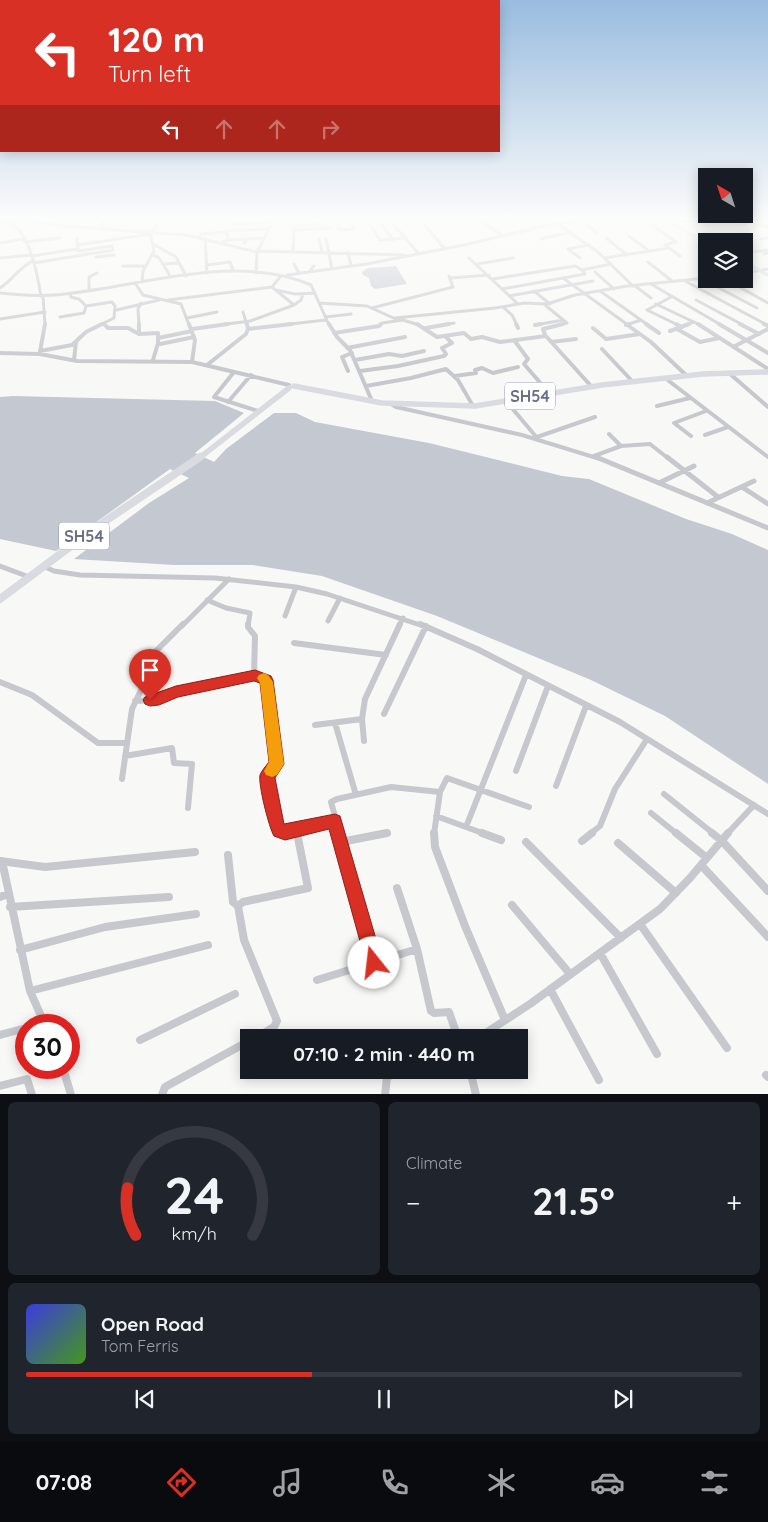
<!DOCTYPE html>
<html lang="en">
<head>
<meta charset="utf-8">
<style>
  body { margin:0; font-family:Quicksand,sans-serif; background:#20242c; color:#f1f3f6; height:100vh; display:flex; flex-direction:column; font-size:19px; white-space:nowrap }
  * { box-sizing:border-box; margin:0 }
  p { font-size:16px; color:#9ea1a6 }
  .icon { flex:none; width:28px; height:28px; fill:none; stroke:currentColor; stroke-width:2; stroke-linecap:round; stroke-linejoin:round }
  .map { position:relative; height:1094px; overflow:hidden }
  .side { display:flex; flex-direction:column; gap:8px; padding:8px; background:#0d0f14; flex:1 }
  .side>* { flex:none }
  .top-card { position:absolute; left:0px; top:0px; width:500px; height:152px; box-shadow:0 2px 12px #0003; background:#d93025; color:#fff; overflow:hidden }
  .needle { width:32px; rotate:321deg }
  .fabs { position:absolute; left:698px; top:168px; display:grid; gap:10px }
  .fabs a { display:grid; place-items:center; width:55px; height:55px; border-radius:0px; background:#171b24; box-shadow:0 2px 12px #0003; font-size:25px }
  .speed { position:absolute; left:15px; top:1014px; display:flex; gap:10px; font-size:25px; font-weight:700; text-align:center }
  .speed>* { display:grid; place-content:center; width:65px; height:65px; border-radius:50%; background:#171b24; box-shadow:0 2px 12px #0003; line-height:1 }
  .speed .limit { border:8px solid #d22; background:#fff; color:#111 }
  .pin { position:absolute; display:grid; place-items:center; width:42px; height:42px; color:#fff; margin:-51px -21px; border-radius:50% 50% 50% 0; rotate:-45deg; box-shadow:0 0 5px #0007 }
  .pin .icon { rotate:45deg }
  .me { position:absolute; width:55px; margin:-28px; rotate:344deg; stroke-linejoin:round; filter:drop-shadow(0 0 4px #0008) }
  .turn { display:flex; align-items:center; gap:18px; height:105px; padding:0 25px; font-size:22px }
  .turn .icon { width:65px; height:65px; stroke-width:2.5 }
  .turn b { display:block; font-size:35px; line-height:42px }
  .lanes { display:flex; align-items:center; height:48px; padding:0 25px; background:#0003; justify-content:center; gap:25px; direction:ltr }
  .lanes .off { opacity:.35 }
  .big { font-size:38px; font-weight:800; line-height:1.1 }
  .side .tile { flex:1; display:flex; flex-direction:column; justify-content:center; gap:8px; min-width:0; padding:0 18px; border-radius:8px; background:#20242c }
  .side .dial { align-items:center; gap:0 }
  .dial svg { height:130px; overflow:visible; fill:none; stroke:#363941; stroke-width:7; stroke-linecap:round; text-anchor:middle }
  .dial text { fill:#f1f3f6; stroke:none }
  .song { display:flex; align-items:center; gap:15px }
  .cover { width:60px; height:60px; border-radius:8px; background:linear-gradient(135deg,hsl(240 70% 55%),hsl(100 70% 35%)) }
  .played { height:5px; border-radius:2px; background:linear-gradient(90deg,#d93025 40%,#363941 40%) }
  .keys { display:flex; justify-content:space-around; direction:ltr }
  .heat { display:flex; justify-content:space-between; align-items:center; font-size:28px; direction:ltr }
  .side .tiles { flex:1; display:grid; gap:8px; grid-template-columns:1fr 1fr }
  .tile:last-child { grid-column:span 2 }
  .trip { position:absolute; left:240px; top:1029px; width:288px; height:50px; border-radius:0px; background:#171b24; box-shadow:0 2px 12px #0003; font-weight:800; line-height:50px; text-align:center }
  .tab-bar { display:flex; height:80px; justify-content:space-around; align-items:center; background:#090b0e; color:#9ea1a6 }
  .tab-bar .icon { width:35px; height:35px }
  .tab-bar .selected { color:#d93025 }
  .tab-bar b { font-size:22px; color:#f1f3f6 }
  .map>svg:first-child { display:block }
  .water { fill:#c4c8d1 }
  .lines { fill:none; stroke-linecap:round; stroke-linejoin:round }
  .street-far4 { stroke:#c7c8cd; stroke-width:3 }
  .street-far3 { stroke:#c7c8cd; stroke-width:4 }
  .street-far2 { stroke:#c7c8cd; stroke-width:5 }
  .street-far1 { stroke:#c7c8cd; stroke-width:6 }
  .street { stroke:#c7c8cd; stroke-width:8 }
  .primary-far1 { stroke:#dadbe1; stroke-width:5.5 }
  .primary { stroke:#dadbe1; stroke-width:8 }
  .highway { fill:#dadbe1; fill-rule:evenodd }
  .route { fill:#d93025; stroke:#8d1f18 }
  .slow { fill:#f59e0b }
  .labels { text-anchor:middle; stroke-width:5; stroke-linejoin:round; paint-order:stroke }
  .shield { fill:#fff; stroke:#969aaa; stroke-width:1 }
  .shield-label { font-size:16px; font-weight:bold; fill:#696e86 }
</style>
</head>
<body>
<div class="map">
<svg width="768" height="1095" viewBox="0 0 768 1095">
  <rect width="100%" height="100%" fill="#f8f9f6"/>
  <path class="water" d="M396 266 407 284 375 289 371 286 369 278 363 275 362 272 368 268Z
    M13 396 215 401 244 413 195 453 214 462 226 449 274 413H296L315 422 429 443 562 476 589 479 686 519 732 534 768 550V784L665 716 591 680 437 616 322 576 253 565H174L74 559 149 503 189 478 170 469 56 551 0 539V397Z"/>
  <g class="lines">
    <path class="street-far4" d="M0 218C8 222 17 226 22 234 33 250 38 278 41 296
      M102 218 103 228
      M227 218H232
      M335 218 340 230 354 229 351 220
      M366 218 380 240 406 238
      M377 218 393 240
      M388 218 419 254
      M416 218 421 222 448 218
      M477 218 501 235
      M643 218 676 242 665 245 680 256
      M664 219 700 222 743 220 768 227
      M273 220 331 218
      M581 220 597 233
      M422 222 445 249
      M0 223 19 220 64 226 186 235 257 252
      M557 223 599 253 633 286
      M233 224 272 222
      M294 230 330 228
      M747 230 761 224
      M153 232 157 223 156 218
      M200 236 201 234 226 232
      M629 236 649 251
      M205 238 207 273
      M606 238 627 255
      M319 239 322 252
      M326 239 332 269
      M541 239 571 232
      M761 239 768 238
      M228 240 248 239
      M24 242 60 238
      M0 243 24 239
      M220 243 228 240 227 231 268 229
      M244 243 248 239 263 238
      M153 244 176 257 186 276
      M77 245 151 234
      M257 251 404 255
      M293 252 294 226 321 224
      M348 252 351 266
      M744 253 768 250
      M764 254 768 253
      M153 255 158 257 163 264 179 263
      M32 256 77 249
      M96 257 114 255
      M0 258 31 255
      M469 258 518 304
      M580 258 568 249 589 245
      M604 258 669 248
      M648 262 672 281
      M34 263 113 250 112 246 78 251 77 239
      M163 264 169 274
      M294 264 299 273
      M477 264 513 258
      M207 265 230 262 233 270
      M123 266H146
      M309 272 314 266
      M595 272 614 289
      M256 273 257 252 275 218
      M744 273 768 269
      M287 275 366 264 464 245 553 224 604 218
      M450 278 489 275
      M563 278 628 325
      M492 279 575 266 582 270
      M702 279 757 308
      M725 279 768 303
      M685 281 767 325
      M142 282 143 271 154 251 150 232
      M135 283 143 295 181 304 189 325
      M651 284 721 325
      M634 285 651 298
      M0 288C13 280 19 267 33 261
      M502 289 585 274 582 270 611 264
      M276 290 295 294 315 293
      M89 291V277L97 273
      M534 291 550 304
      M600 291 648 325
      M0 293C18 295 36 296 54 295 134 289 233 251 311 285L329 325
      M70 293 71 297 79 299 86 306 112 302 115 306 114 318 100 325
      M43 296 45 325
      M509 296 593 281
      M671 297 647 310 678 325
      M168 300 272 287 280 277
      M696 300 743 325
      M319 303 367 306 398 320
      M656 304 700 325
      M294 305 301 300 303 294
      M545 305 567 323 558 325
      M503 307 512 315 517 325
      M372 308 453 287 449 276
      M116 310 159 300
      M243 312 247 325
      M60 317 84 313 86 306
      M326 317 351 314
      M187 318 217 312
      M395 318 495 308 524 303 547 304 575 295 627 286 706 278
      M0 319 45 312
      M139 325 138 309 141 303
      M219 325 250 321 294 305 272 287
      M281 325 326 320
      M380 325 382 323 403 320 419 325
      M442 325 454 323
      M535 325 563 320
      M626 325 641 320
      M685 325 694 322"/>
    <path class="street-far3" d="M104 324 108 328H128L139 334 158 333V343L160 344 194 337
      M139 324V334
      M189 324 195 340 192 362
      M329 324 337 337 350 350 372 401
      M417 324 437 337 464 333 471 339 482 337 500 342 546 336
      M516 324 518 328
      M563 324 543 329 545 335 591 386
      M626 324 651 342 687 376
      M646 324 659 333
      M676 324 682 327
      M698 324 768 369
      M719 324 768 353
      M740 324 759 334
      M764 324 768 326
      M535 325 541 324
      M626 325 629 324
      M426 328 449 324
      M593 328 606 339 640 334
      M192 329 228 324
      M248 329 292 324
      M677 329 700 342 719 338
      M670 331 689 324
      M334 333 379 326 381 324
      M158 338 192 331
      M514 340 528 359 524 364 549 393
      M551 342 576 339
      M735 346 768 329
      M347 348 405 337
      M602 349 633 382
      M40 351 72 345 86 332 102 324
      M40 352 45 324
      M0 353 40 354 77 361 192 362 289 385
      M74 360 76 342
      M153 360 158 343
      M355 360 389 354 402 356 424 351
      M207 365 246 334 248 329 247 324
      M348 371 342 357 352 353
      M360 371 398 366 444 356 446 354 442 348 452 343 445 336
      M234 372 214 397 258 411
      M729 373 768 407
      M455 376 476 373 475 370 482 368 493 373 518 367
      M665 378 768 457
      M366 386 411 378 446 369 458 380 473 406
      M506 401 538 439
      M228 402 251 375
      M391 404 396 407 522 435 600 459
      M657 406 690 398
      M705 435 728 427
      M691 436 674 423 706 411
      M537 437 595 417
      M621 446 650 444 669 459
      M594 456 621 446 609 434"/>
    <path class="street-far2" d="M596 457 768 528
      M667 457 718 497
      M659 483 694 466
      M742 487 768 504
      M707 503 754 481
      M0 566 29 577
      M43 566 54 571 80 575 215 578 296 587 327 594 423 626
      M207 600 226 608 250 613 248 626
      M285 616 296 587
      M328 621 340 598
      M182 626 229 579
      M399 626 403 618"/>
    <path class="street-far1" d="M248 624V627L255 636 254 675 264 678 266 682 277 764 268 774 267 778 278 829 285 832 335 821
      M420 624 477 649 620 722 768 814
      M294 643 386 655
      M0 682 32 695 98 743H127
      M135 701 157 700 176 692 255 676
      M384 714 426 626
      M335 723 356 795
      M315 725 362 719
      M364 741 362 719 365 699 400 624
      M125 756 172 748 174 763 192 764 188 808
      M516 771 548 686
      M122 779 132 709 142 688 148 659 183 624
      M556 786 586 706
      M664 794 714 834
      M651 813 677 834
      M436 816 485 834
      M466 827 526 675
      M296 830 297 834
      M340 834 331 802 337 799 391 787 440 792
      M380 834 387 833
      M434 834 440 792 447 778 529 807
      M590 834 600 826 615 789 647 739
      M727 834 754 805"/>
    <path class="street" d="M339 833 374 963
      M434 833 435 847 465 926 505 1020
      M482 833 501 840
      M676 833 707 858
      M712 833 722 841 768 891
      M582 841 592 833
      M341 842 387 833
      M526 842 621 938
      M618 843 676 893
      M228 855 233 902 238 906
      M0 861 45 867 195 852
      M2 861 30 991 45 1025
      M701 865 768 937
      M397 888 417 949 431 1011 434 1013 449 1012 458 1038
      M0 897 8 894
      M512 905 570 974
      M10 907 169 897
      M640 924 727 1048
      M20 950 105 927 196 914
      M600 953 657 1054
      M317 980 417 949
      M550 989 599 1080
      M30 991 208 945
      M36 1025 44 1023
      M0 1035 26 1028
      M256 1038 274 1027 277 1021 244 940 238 906 243 902 308 888 297 833
      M478 1038 530 1004 660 909 690 878 728 833
      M140 1040 235 994
      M63 1068 71 1095
      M470 1070 476 1095
      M766 1075 768 1077
      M0 1086 27 1079 32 1095
      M162 1095 165 1087 249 1041
      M385 1095 387 1077 404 1070"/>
    <path class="primary-far1" d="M294 386 382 403 475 406 602 385 703 374 768 372
      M198 459 289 388"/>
    <path class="primary" d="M0 599 95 528 200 457"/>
    <path class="highway" d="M659 218H664L708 241H706V244L704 243Z
      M744 260 768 273V277L744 264Z"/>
  </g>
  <linearGradient id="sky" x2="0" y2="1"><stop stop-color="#99bcdf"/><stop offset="0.59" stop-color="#fcfcfb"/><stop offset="1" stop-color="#fcfcfb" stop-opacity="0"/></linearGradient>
  <rect width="768" height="371" fill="url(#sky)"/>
  <path class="route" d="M255 670 271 676 273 680 284 764 275 778 284 824 335 814 340 816 383 963 381 969 374 972 368 969 366 963 329 829 285 840 274 836C269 828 258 784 260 775 262 770 266 766 269 762L260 683 254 681 178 697 159 705 150 706 145 704 143 700 145 697 176 686Z"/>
  <path class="slow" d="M264 673 268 675 273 682 284 764 277 775 272 777 266 775 264 771 269 762 260 683 257 678 259 675Z"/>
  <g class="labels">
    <g class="shield">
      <rect x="505" y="382.5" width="50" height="27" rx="4"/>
      <rect x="59" y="522.5" width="50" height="27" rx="4"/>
    </g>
    <g class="shield-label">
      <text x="530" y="402">SH54</text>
      <text x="84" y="542">SH54</text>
    </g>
  </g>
</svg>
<div class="fabs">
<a><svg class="needle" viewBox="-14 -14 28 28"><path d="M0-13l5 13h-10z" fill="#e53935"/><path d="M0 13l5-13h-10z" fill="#9ea1a6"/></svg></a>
<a><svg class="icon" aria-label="layers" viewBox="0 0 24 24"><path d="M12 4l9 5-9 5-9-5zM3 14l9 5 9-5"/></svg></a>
</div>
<div class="speed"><div class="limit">30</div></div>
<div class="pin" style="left:150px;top:700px;background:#d93025"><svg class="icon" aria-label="arrive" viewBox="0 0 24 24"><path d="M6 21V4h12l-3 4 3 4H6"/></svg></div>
<svg class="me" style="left:374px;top:963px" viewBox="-20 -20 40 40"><circle r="19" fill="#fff"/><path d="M0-13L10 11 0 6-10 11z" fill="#d93025"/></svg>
<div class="trip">07:10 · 2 min · 440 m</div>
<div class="top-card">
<div class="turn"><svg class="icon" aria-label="left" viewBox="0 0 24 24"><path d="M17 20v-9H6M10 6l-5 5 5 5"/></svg><div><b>120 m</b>Turn left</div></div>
<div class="lanes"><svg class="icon" aria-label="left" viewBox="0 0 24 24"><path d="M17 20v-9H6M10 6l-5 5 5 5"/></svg><svg class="icon off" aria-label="ahead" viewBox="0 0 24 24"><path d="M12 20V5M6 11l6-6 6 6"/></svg><svg class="icon off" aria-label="ahead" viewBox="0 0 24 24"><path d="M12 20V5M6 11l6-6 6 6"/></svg><svg class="icon off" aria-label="right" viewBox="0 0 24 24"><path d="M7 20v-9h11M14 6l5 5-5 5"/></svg></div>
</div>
</div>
<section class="side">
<div class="tiles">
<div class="tile dial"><svg viewBox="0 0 100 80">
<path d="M14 69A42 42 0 1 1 86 69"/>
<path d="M14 69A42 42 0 0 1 9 40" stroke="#d93025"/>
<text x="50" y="56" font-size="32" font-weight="700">24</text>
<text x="50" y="72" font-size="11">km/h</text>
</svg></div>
<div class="tile"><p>Climate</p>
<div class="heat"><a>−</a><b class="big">21.5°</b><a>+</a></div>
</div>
<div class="tile">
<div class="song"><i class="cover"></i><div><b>Open Road</b><p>Tom Ferris</p></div></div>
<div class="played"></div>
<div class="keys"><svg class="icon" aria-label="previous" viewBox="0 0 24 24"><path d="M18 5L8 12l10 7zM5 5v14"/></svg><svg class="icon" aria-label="pause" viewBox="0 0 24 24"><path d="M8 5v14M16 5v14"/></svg><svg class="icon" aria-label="next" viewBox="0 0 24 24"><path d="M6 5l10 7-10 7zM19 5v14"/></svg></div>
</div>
</div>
</section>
<nav class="tab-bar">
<b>07:08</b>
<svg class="icon selected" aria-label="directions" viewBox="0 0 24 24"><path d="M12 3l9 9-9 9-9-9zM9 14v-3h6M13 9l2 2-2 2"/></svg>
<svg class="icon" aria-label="music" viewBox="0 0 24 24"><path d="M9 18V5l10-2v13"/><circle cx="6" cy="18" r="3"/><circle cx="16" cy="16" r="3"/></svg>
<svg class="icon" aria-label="phone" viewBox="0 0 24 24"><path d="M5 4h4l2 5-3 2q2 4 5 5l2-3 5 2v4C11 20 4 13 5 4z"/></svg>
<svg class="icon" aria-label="climate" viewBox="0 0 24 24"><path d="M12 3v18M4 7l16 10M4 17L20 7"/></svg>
<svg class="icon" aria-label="car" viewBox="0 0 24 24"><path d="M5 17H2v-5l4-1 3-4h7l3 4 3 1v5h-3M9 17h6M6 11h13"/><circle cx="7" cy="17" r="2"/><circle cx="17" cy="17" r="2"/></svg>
<svg class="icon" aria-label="filters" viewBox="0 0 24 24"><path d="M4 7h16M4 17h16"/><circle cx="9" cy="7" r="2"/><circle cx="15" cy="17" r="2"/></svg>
</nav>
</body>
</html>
